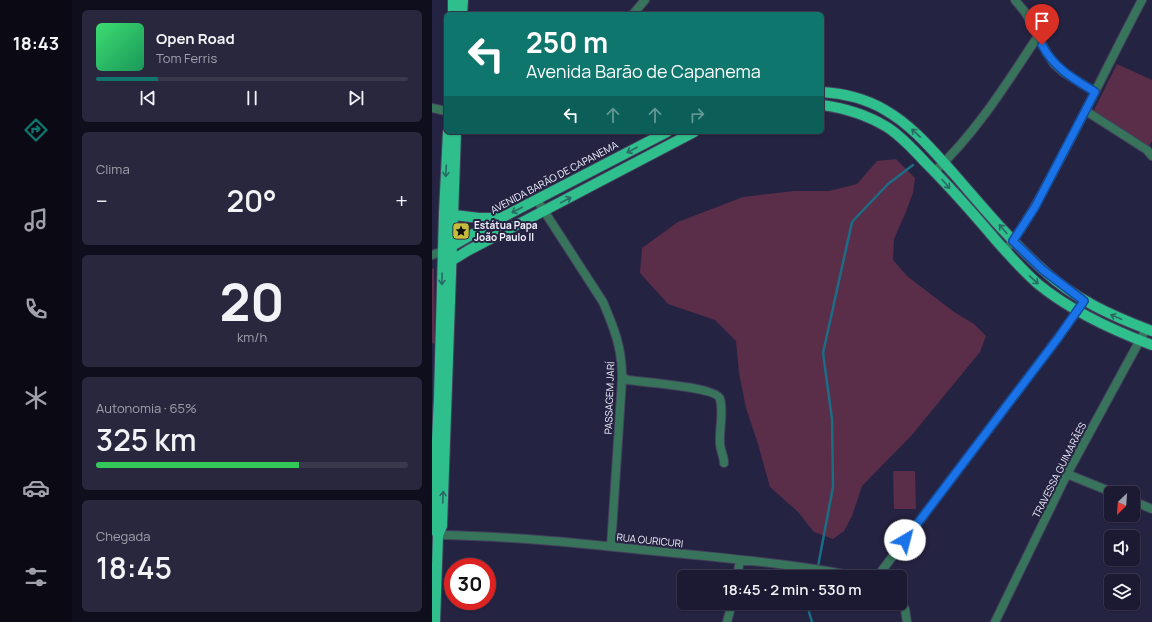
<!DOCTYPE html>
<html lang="pt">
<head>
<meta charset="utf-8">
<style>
  body { margin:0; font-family:Manrope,sans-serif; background:#29273e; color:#f1f3f6; height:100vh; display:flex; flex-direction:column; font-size:15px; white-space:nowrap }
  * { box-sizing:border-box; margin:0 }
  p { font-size:13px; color:#a0a1ac }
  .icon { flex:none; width:22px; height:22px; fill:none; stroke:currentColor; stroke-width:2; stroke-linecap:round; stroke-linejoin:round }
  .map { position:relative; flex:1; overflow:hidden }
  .sheet { display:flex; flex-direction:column; gap:10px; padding:10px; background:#0f0e1c; width:360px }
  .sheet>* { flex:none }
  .top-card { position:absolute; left:12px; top:12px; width:380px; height:122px; border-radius:6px; box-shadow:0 1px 3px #0004,0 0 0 1px #3a384d; background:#0f766e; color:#fff; overflow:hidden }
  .needle { width:26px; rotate:205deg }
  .buttons { position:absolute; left:672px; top:486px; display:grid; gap:8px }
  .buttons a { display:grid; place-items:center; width:36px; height:36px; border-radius:6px; background:#1c1a32; box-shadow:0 1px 3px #0004,0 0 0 1px #3a384d; font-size:20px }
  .speed { position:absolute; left:12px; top:558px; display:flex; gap:8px; font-size:20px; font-weight:700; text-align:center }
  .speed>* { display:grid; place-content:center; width:52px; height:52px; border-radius:50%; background:#1c1a32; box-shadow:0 1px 3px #0004,0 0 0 1px #3a384d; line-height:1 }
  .speed .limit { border:6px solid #d22; background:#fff; color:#111 }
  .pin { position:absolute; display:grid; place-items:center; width:34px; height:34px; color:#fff; margin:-41px -17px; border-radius:50% 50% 50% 0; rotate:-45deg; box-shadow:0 0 4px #0007 }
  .pin .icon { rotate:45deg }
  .me { position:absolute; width:44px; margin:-22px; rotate:37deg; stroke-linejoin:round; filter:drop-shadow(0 0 3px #0008) }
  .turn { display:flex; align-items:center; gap:14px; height:84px; padding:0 16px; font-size:18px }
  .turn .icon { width:52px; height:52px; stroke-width:2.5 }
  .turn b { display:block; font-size:28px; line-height:34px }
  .lanes { display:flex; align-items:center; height:38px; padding:0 16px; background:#0003; justify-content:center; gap:20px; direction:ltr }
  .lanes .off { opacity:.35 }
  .big { font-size:30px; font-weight:600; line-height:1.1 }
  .sheet .card { flex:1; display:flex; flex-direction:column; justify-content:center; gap:6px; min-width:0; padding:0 14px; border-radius:6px; background:#29273e }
  .sheet .dial { align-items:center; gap:0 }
  .dial b { font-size:52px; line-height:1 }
  .song { display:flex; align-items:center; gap:12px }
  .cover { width:48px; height:48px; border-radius:6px; background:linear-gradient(135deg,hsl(140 70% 55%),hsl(150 70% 35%)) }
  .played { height:4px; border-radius:2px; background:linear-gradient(90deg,#0f766e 20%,#3a384d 20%) }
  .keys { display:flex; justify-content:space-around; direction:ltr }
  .heat { display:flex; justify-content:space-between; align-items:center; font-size:22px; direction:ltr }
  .charge { height:6px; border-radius:3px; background:linear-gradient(90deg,#34c759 65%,#3a384d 0) }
  .trip { position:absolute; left:245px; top:570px; width:230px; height:40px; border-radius:6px; background:#1c1a32; box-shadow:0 1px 3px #0004,0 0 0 1px #3a384d; font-weight:600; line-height:40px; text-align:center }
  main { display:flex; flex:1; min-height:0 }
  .dock { display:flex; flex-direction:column; width:72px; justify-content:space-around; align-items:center; background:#0b0a14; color:#a0a1ac }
  .dock .icon { width:28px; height:28px }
  .dock .selected { color:#0f766e }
  .dock b { font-size:18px; color:#f1f3f6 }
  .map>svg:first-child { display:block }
  .green { fill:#5a2d49 }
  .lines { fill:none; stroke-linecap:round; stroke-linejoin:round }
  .stream { stroke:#1b6c85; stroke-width:2.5 }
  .minor-casing { stroke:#42405c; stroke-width:10 }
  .major-casing { stroke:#42405c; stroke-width:12 }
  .minor { stroke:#38745b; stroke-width:8 }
  .major { stroke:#2fbf8d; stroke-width:10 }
  .oneway { stroke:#2a6964 }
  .route-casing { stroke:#114b97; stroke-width:10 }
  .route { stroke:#1a73e8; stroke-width:7 }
  .labels { text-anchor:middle; stroke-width:4; stroke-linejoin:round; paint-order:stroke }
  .street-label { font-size:10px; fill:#f2f2ff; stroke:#252342 }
  .poi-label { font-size:10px; font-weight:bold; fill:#f2f2ff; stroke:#252342; text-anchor:start }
</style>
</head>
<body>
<main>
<nav class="dock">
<b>18:43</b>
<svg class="icon selected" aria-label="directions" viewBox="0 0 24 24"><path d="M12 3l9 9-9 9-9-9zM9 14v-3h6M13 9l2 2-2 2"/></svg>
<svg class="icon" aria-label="music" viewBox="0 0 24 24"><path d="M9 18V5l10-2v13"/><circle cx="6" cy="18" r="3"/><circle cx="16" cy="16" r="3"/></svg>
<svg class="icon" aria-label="phone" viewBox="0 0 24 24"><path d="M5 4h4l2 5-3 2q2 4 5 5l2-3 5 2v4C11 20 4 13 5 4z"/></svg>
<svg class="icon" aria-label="climate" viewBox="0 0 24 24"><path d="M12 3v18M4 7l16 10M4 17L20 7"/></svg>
<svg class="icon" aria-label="car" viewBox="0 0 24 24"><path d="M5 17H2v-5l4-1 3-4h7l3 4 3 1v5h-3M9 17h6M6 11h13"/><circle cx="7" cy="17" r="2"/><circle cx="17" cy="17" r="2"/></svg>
<svg class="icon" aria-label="filters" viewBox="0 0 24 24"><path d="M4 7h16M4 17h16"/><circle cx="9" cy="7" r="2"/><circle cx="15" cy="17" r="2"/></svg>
</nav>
<section class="sheet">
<div class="card">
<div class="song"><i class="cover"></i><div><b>Open Road</b><p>Tom Ferris</p></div></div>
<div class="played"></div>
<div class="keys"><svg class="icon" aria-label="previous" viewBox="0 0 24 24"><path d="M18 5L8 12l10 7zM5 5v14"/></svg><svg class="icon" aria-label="pause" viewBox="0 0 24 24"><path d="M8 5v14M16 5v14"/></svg><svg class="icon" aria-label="next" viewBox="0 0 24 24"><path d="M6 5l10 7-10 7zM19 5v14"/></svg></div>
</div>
<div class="card"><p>Clima</p>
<div class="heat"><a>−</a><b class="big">20°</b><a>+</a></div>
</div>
<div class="card dial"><b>20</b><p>km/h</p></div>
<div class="card"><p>Autonomia · 65%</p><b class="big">325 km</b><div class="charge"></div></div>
<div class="card"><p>Chegada</p><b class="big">18:45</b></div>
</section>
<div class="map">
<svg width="720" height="622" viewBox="0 0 720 622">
  <rect width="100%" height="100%" fill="#252342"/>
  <path class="green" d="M685 64 720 80V140L716 149 661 112Z
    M464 159 483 178 481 193 473 214 462 239 461 260 475 276 522 312 542 324 554 336 548 352 479 436 430 486 420 516 412 531 401 539 382 532 366 512 338 487 326 444 314 408 307 373 304 341 283 320 236 304 208 273 210 248 246 222 311 197 362 191H397L425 184 445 161Z
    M2 268 3 344 0 343V269Z
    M461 471H483L484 509H462Z"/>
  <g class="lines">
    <path class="stream" d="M384 577 401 487 400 419 391 353 420 222 456 184 481 165
      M379 603 377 612 380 622"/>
    <defs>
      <path id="minor" d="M583 0 593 12 615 53 622 64 631 72 663 92
        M201 14 213 0
        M0 108 14 111
        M654 111 715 150 720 156
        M503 171C544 133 575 83 606 36
        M105 200 171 302C179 321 187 340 189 360 190 367 190 373 190 380L179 546
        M573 251C597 221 613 187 631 154 658 103 683 51 710 0
        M0 255 11 251 16 248
        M190 377 196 380C210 382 285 387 288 399 292 413 287 428 288 443 288 450 292 456 292 463
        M635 474 682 493
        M701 501 720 509
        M6 535C88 536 171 546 253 554 311 560 370 565 427 577
        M305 577 308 560
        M445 577 626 338 652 301
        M468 599 473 609 475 622
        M295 622 300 603
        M563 622 635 474 714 329"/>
      <path id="major" d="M21 14V0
        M30 14 31 0
        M390 92C411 93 435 99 453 110 481 126 501 151 522 174 550 206 578 240 610 269 642 299 680 316 720 331
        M390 105C413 108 435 115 455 127 469 136 482 150 493 162 517 186 540 212 562 238 576 254 590 270 606 284 639 311 680 330 720 345
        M14 214 47 218H67
        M20 246 69 218 235 132
        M19 261 37 250 262 132
        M6 535 1 525 7 397 12 213 16 132
        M3 622 6 535 10 526 24 132"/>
    </defs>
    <use href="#minor" class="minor-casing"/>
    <use href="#major" class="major-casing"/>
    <use href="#minor" class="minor"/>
    <use href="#major" class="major"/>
  </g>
  <defs><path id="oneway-shaft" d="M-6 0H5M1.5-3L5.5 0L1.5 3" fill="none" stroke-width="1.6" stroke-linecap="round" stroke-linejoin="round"/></defs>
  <g class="oneway">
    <use href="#oneway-shaft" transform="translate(484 133) rotate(-137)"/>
    <use href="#oneway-shaft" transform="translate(200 150) rotate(152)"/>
    <use href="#oneway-shaft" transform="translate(14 171) rotate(93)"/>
    <use href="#oneway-shaft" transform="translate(514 184) rotate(49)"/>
    <use href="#oneway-shaft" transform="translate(134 200) rotate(-27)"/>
    <use href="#oneway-shaft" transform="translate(85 210) rotate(153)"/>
    <use href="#oneway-shaft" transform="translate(571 229) rotate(-131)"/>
    <use href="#oneway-shaft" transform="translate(10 279) rotate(91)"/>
    <use href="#oneway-shaft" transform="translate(602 280) rotate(43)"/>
    <use href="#oneway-shaft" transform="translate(684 317) rotate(-157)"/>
    <use href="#oneway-shaft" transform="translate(11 497) rotate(-88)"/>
  </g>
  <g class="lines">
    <defs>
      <path id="route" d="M473 540 626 338 652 301 611 270 581 241 603 207 663 92C642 79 622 68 610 45"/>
    </defs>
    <use href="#route" class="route-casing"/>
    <use href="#route" class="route"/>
  </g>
  <defs>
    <symbol id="sight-square" viewBox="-11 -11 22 22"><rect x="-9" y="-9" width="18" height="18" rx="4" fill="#c7bb3c" stroke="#252342"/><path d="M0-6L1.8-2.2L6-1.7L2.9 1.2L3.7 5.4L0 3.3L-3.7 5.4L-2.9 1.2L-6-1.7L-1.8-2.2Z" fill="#111"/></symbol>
  </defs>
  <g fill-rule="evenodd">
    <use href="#sight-square" x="19" y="221" width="20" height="20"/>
  </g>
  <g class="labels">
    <g class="street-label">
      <text transform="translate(122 177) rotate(-28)" y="4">AVENIDA BARÃO DE CAPANEMA</text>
      <text transform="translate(177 398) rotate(-88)" y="4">PASSAGEM JARÍ</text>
      <text transform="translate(627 470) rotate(-63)" y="4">TRAVESSA GUIMARÃES</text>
      <text transform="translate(218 540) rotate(6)" y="4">RUA OURICURI</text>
    </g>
    <g class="poi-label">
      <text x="42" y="229">Estátua Papa<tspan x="42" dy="12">João Paulo II</tspan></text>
    </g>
  </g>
</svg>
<div class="buttons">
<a><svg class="needle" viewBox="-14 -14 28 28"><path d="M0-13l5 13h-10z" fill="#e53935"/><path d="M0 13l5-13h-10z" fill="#a0a1ac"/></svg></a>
<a><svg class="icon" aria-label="sound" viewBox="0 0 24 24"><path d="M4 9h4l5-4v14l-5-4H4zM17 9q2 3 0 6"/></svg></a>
<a><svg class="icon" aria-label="layers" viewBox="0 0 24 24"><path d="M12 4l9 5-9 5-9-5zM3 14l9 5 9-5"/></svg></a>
</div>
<div class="speed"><div class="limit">30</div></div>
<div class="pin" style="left:610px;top:45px;background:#d93025"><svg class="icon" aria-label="arrive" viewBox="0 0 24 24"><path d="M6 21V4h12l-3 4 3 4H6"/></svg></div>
<svg class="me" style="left:473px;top:540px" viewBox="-20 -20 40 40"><circle r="19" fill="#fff"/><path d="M0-13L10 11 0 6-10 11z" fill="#1a73e8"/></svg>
<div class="trip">18:45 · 2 min · 530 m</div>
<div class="top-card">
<div class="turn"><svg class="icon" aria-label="left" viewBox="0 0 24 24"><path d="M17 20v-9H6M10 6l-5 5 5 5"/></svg><div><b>250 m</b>Avenida Barão de Capanema</div></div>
<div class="lanes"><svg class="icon" aria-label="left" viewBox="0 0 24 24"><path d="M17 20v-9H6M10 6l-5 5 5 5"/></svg><svg class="icon off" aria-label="ahead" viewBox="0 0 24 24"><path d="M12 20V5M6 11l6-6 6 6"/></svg><svg class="icon off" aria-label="ahead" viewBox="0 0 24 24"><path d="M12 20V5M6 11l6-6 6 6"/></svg><svg class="icon off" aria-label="right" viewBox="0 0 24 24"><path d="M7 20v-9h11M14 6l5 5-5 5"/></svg></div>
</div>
</div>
</main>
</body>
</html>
